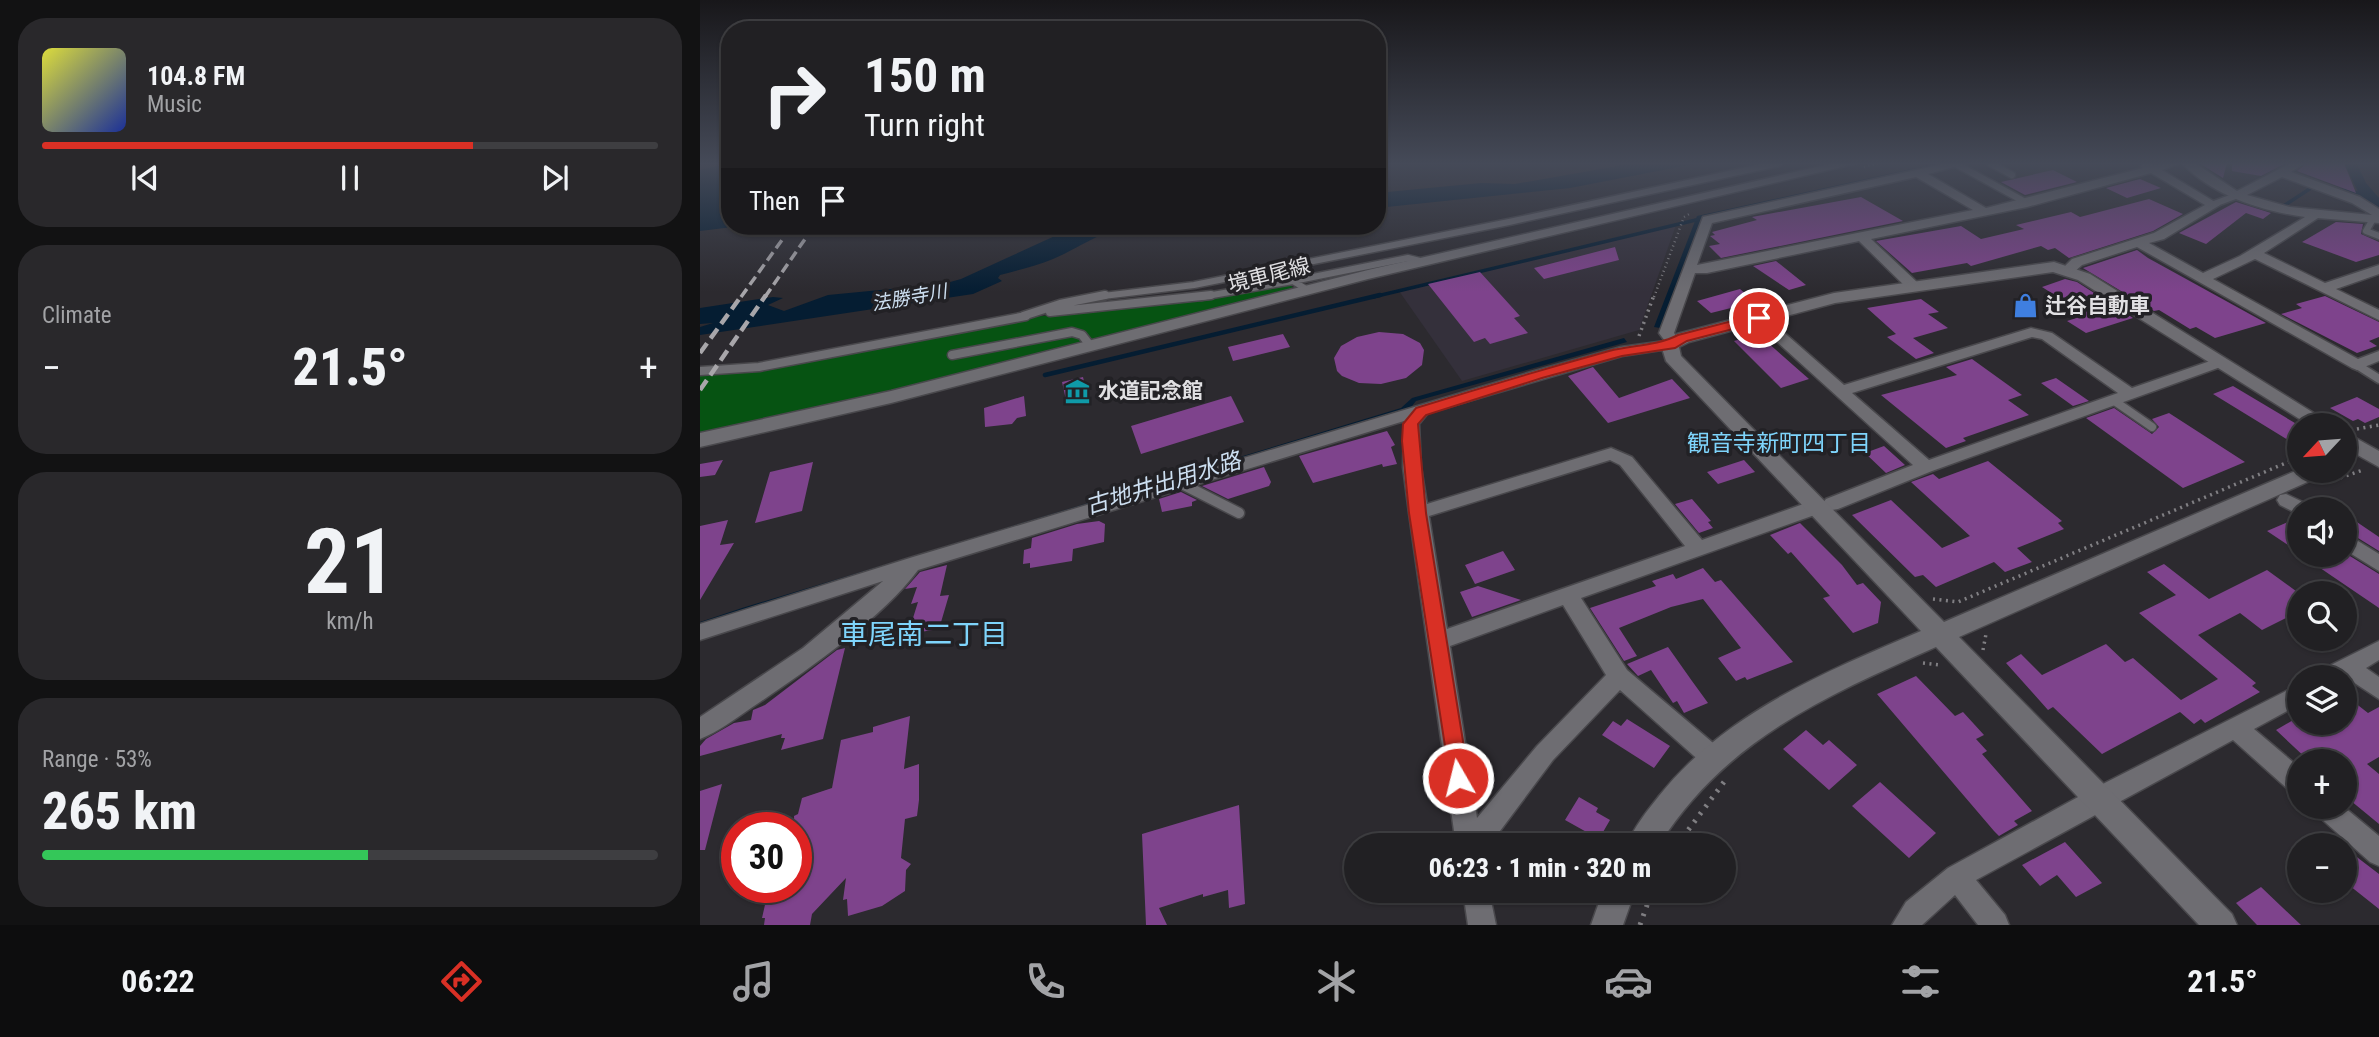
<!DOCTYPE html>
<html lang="en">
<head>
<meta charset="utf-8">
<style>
  body { margin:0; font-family:"Roboto Condensed","Noto Sans JP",sans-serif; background:#29282b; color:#f1f3f6; height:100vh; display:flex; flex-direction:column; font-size:26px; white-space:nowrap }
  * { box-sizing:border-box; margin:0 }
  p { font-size:23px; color:#a2a3a6 }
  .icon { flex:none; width:38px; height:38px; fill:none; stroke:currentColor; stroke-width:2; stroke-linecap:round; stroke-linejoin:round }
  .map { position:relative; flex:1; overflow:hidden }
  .details { display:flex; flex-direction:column; gap:18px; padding:18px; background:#121213; width:700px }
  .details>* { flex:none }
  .top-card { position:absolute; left:21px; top:21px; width:665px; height:214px; border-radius:28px; box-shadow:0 2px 5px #0004,0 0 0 2px #3e3e41; background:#212023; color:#f1f3f6; overflow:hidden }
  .needle { width:46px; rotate:244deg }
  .controls { position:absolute; left:1587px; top:413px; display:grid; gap:14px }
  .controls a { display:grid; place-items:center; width:70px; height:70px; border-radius:50%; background:#212023; box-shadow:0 2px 5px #0004,0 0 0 2px #3e3e41; font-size:35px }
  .speed { position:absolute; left:21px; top:812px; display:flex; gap:14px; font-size:35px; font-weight:700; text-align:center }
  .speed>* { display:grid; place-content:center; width:91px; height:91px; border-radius:50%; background:#212023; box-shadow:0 2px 5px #0004,0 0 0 2px #3e3e41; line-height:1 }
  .speed .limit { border:10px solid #d22; background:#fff; color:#111 }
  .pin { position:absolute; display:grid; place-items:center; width:60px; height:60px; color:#fff; margin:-30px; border:4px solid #fff; border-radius:50%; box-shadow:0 2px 7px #0007 }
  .me { position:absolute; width:77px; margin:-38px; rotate:352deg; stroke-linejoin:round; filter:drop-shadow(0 0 5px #0008) }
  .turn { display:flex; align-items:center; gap:24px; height:147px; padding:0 28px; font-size:32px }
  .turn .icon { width:91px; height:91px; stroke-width:2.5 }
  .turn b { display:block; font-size:49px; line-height:60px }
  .then { display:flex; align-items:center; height:66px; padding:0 28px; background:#0003; gap:14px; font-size:26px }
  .big { font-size:52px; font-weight:800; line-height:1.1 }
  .details .tile { flex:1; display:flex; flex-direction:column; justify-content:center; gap:10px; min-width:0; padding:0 24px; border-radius:28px; background:#29282b }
  .details .dial { align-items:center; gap:0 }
  .dial b { font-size:91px; line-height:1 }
  .song { display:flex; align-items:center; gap:21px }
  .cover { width:84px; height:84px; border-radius:10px; background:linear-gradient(135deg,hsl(60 70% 55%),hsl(230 70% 35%)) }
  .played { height:7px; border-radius:4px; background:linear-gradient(90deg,#d93025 70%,#3e3e41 70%) }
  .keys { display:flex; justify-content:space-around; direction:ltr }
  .heat { display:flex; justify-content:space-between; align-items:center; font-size:38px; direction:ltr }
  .charge { height:10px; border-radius:5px; background:linear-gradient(90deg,#34c759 53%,#3e3e41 0) }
  .trip { position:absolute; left:644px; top:833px; width:392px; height:70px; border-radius:35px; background:#212023; box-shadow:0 2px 5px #0004,0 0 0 2px #3e3e41; font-weight:800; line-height:70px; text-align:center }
  .tab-bar { display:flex; height:112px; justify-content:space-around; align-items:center; background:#0d0d0e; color:#a2a3a6 }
  .tab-bar .icon { width:49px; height:49px }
  .tab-bar .active { color:#d93025 }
  .tab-bar b { font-size:32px; color:#f1f3f6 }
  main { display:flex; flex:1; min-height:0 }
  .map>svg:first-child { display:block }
  .built { fill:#34303b }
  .green { fill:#065312 }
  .water { fill:#051d32 }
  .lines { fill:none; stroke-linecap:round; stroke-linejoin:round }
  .stream-far1 { stroke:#051d32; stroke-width:3.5 }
  .stream { stroke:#051d32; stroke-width:4.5 }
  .building { fill:#7e438c }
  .lane-far2-casing { stroke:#49484c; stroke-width:9 }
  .lane-far1-casing { stroke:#49484c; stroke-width:11 }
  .lane-casing { stroke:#49484c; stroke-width:13 }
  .street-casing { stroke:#49484c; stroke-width:3 }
  .secondary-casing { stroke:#49484c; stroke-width:3 }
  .path-far2 { stroke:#807f83; stroke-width:2.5; stroke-dasharray:1 3.5; stroke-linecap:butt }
  .path-far1 { stroke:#807f83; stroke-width:3.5; stroke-dasharray:2 4.5; stroke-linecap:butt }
  .path { stroke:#807f83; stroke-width:5; stroke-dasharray:2.5 7; stroke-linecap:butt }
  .lane-far2 { stroke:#6e6d72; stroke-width:6 }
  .lane-far1 { stroke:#6e6d72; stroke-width:8 }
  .lane { stroke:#6e6d72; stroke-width:10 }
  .street { fill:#6e6d72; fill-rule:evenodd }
  .secondary { fill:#6e6d72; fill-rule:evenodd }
  .rail-far1 { stroke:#a8a6aa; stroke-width:3.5; stroke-dasharray:10 5; stroke-linecap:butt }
  .rail { stroke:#a8a6aa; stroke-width:4.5; stroke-dasharray:12 6; stroke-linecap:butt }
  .route { fill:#d93025; stroke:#8d1f18; stroke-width:2 }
  .labels { text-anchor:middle; stroke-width:7; stroke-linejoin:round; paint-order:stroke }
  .far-water-label { font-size:19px; font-style:italic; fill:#cddff1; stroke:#222125 }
  .street-label { font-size:21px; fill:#e1e0e3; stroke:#222125 }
  .poi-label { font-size:21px; font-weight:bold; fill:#e1e0e3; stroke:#222125; text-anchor:start }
  .neighbourhood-label { font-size:23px; fill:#7ed4fb; stroke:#222125 }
  .water-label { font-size:23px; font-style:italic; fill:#cddff1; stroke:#222125 }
  .near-neighbourhood-label { font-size:28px; fill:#7ed4fb; stroke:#222125 }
</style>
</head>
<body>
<main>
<section class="details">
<div class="tile">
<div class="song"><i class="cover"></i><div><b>104.8 FM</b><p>Music</p></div></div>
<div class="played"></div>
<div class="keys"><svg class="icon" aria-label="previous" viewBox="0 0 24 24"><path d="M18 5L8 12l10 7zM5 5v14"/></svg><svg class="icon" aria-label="pause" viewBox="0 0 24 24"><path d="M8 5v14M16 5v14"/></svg><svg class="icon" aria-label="next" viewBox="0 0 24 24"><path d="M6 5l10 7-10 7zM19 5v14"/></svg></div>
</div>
<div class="tile"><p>Climate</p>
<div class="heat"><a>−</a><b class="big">21.5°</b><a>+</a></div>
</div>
<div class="tile dial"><b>21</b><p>km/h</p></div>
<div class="tile"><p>Range · 53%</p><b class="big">265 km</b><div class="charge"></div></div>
</section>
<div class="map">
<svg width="1679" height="925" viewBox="0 0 1679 925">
  <rect width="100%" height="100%" fill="#2c2a2f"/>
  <path class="built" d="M976 225 939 330 762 381 699 291Z"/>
  <path class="green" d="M590 284 593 288 393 340 380 331 375 335 383 343 124 410 0 436V373L333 317 444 306Z"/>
  <path class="water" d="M30 163V226H41L0 231V170Z
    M935 163H999L870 188 677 208V193L781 183 815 184Z
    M1239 163H1253L1003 218 960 328 954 327 997 216Z
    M1644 163 1657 164 1666 183 1679 198V211L1661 198Z
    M351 226 369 231 378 226H429C397 233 381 247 353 259 336 266 318 270 300 275L298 278 302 281 273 294 0 335V327L13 323 0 324V308L73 297 83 298 68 305 84 311 128 295 243 284 261 279 357 235Z
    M924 338 927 342 716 401 708 411 0 628V622L42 608 701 408 712 398Z"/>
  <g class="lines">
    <path class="stream-far1" d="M1634 189 1659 193
      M1582 207 1614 186
      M673 297 1000 219"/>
    <path class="stream" d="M345 375 680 295"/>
  </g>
  <path class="building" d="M1499 163H1527L1523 178Z
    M1532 163H1586L1561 176 1532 171Z
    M1607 163H1644L1656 193 1597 171Z
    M1353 170 1377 182 1325 195 1301 182Z
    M1440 179 1461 188 1427 198 1406 188Z
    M1161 197 1203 221 1021 258 1009 246 1020 244 1010 236 1015 235 1012 232 1057 220 1052 217Z
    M1449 199 1483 214 1453 231 1369 258 1355 248 1348 250 1341 246 1271 266 1267 263 1212 273 1176 241 1261 226 1281 239 1324 229 1316 225 1371 212 1380 217Z
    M1536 202 1571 213 1563 219 1546 213 1506 244 1479 233Z
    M1636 222 1663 224 1661 234 1679 242V255L1656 262 1602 242Z
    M915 247 919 260 844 279 834 268Z
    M1437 250 1448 258 1566 323 1515 338 1496 327 1490 329 1459 310 1454 311 1383 268Z
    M1076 261 1106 285 1089 290 1053 266Z
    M780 272 820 316 814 318 828 333 790 344 785 338 774 342 728 284Z
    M1365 279 1377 282 1433 318 1386 333 1367 321 1386 315 1342 287Z
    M1040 289 1055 302 1011 313 997 301Z
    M1625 296 1679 322V337L1669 341 1677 346 1657 353 1581 314 1602 308 1596 304Z
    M1221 299 1239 312 1228 314 1248 328 1213 338 1234 353 1216 359 1187 337 1196 334 1167 308Z
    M679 332 703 334 720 343 724 350 722 365 706 378 681 384 659 383 642 376 637 371 634 358 641 346 657 337Z
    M583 334 590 347 533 361 528 347Z
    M1058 334 1093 365 1109 379 1081 388 1034 341Z
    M1272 359 1322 395 1308 400 1329 415 1263 438 1266 441 1246 448 1181 395 1257 375 1246 367Z
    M893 367 919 398 972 379 990 398 908 423 868 376Z
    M383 377 387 395 366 400 362 382Z
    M1356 378 1389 401 1373 406 1341 383Z
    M434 383 438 397 423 401 419 387Z
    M1533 386 1600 426V443L1592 438 1588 440 1513 394Z
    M324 396 326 416 317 418 312 424 285 427 284 408Z
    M531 396 544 422 441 454 431 426Z
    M1657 397 1679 409V417L1665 423 1658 419 1653 421 1630 408Z
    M1414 408 1452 434 1459 427 1452 419 1469 413 1545 462 1483 488 1386 418Z
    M687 431 695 445 691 447 697 464 683 467 682 464 613 483 599 456Z
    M1184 446 1205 465 1186 473 1165 453Z
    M23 460 15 475 0 477V464Z
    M1044 460 1055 472 1018 484 1007 472Z
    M1288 461 1362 521 1358 523 1364 529 1317 548 1332 562 1305 572 1294 562 1236 587 1223 575 1215 577 1152 515 1191 500 1242 548 1270 536 1211 482 1233 474 1239 479Z
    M113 462 102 511 55 523 70 472Z
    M564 467 571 482 569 486 528 499 502 486Z
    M481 492 497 500 492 502V506L462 512 459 499Z
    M992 499 1011 521 1008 522 1013 528 999 533 975 504Z
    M1645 514 1679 537V551L1645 530Z
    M1600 517V553L1567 531Z
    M28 520 20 545 34 543 0 600V526Z
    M399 521 405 524 404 542 373 549 372 561 330 568V563L323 564 324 550 331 548 332 538 377 524Z
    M1100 523 1142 565 1157 585 1163 583 1181 602 1178 623 1153 633 1123 598 1130 596 1091 552 1088 554 1070 535Z
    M803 551 815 570 775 584 765 565Z
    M1645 553 1679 574V608L1601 555Z
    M1464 564 1509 599 1567 570 1600 594V611L1562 630 1540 613 1498 635 1556 683 1552 686 1560 692 1505 723 1501 719 1494 724 1480 712 1402 754 1353 707 1348 710 1306 663 1321 654 1342 675 1406 644 1425 662 1433 658 1481 700 1518 679 1439 613 1476 595 1447 572Z
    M247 565 240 596 249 595 239 629 208 634 218 602 211 604 217 587 205 589 220 572Z
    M1003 568 1015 582 1021 580 1093 662 1047 680 1045 677 1036 681 1018 658 1041 648 1003 599 971 607 919 628 937 656 924 661 890 608 956 586 952 581 973 574 976 579Z
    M778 586 821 600 772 617 760 592Z
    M968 647 992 681 1008 703 984 713 977 701 973 703 951 670 938 676 927 664Z
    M145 648 123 739 81 750 85 738H81L82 734 0 756V746L6 739 34 723 51 720 53 710 65 705 137 650Z
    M1216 676 1255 716 1263 712 1284 735 1276 739 1287 751 1282 754 1332 811 1314 821 1318 825 1299 836 1294 831 1177 694Z
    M1645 695 1668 713 1679 707V757L1667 764 1679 774V824L1645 796V761H1609L1576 730 1600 716V723H1645Z
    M210 716 204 769 219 764V800L217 816 205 819 201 858 211 864 206 870 205 891 182 906 148 916 147 899 143 900 146 878 112 914 110 925H64L65 918H62L69 887H96L94 816 98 814 102 798 132 788 141 740 173 732V727Z
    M927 719 970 746 954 768 902 735 913 721 921 726Z
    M1106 730 1123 745 1129 740 1157 765 1129 790 1083 749Z
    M1180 782 1236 833 1209 858 1152 806Z
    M22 784 5 850H0V791Z
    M879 797 898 808 896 812 910 820 899 839 865 820Z
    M539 805 545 904 529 908 528 890 503 897V894L459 908 467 925H446L442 834Z
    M1365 842 1402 883 1376 897 1357 875 1340 886 1322 865Z
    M1645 848 1679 874V909L1645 882Z
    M1561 887 1601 925H1557L1536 903Z"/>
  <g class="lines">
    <defs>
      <path id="lane-far2" d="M1290 163 1312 175
        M1256 164 1327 203
        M1514 204 1538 195
        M1673 219 1666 231 1679 236
        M593 281 708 258 720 261
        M395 297 494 285 809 222 1079 163
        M501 297 593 281 606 289"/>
      <path id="lane-far1" d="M350 312 511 295
        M323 316 360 304 405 295
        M252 355 372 332 382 335 389 344
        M1657 365 1679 379
        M0 371 59 367 326 316
        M1413 400 1452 427"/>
      <path id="lane" d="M480 483 539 513"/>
      <path id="street" d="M1248 163H1268L1228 174 1286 208 1443 168 1441 166 1446 163 1454 165 1480 163 1462 170 1520 205 1464 239 1449 243 1503 273 1540 256 1605 217C1562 211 1512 196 1482 163H1495L1537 191 1591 163H1605L1591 172 1660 197 1679 209V223L1618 218 1564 253 1625 283 1679 265V274L1636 289 1679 310V320L1555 259 1513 279 1658 359 1679 351V361L1657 370 1652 368 1437 247 1382 265 1373 273H1363L1361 270 1372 259 1454 233 1505 205 1451 173 1327 207 1171 239 1218 283 1220 286 1213 290 1208 289 1159 241 1007 273H995L974 333 980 341 975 348 922 356 728 413 719 424 721 467 727 504 911 448 932 457 1002 540 1109 502 1116 501 1123 503 1126 499 1213 465 1054 321V315H1064L1144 385 1331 328 1352 333 1432 388 1516 359 1521 357 1529 362 1526 365 1232 471 1138 509 1132 510 1125 508 1123 512 881 598 927 670 1019 748 1023 756 1019 764 1011 767 1003 764 920 690 853 760 797 835 781 841 782 845H756L709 513 703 467 704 421 218 570C182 619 102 674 51 708 35 719 18 732 0 739V717L103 648 183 581 0 640V624L213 557 831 372 921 347 965 341 959 333 1003 217ZM1216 177 1273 210 997 265 1012 223ZM1582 177 1652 203 1672 215 1590 207 1547 195ZM1332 337 1342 339 1418 393 1229 460 1152 393ZM910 460 920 465 985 546 747 629 729 516ZM863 605 906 675 837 746 777 818 750 646Z
        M1586 494 1607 504 1609 509H1600V515L1580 505 1577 500 1580 495Z
        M1645 533 1679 554V571L1645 550Z
        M1679 641V660L1666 668 1679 677V699L1647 678 1618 677 1621 670Z
        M1600 684V704L1554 729 1600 768V795L1591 792 1533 740 1276 880 1305 915 1309 925H1278L1255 895 1222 925H1192L1206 902 1248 868 1389 791Z
        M1614 807H1644L1679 836V866L1670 862 1617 815Z
        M763 891H789L796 925H768Z"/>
      <path id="secondary" d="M1134 163H1158L668 279 191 403 0 447V433L191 391 668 270Z
        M1354 262 1390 274 1633 425H1609L1378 280 1353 272 1135 303 989 342 979 347 981 356 1244 622 1600 469 1624 471 1621 476 1259 637 1532 914 1537 925H1499L1236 647C1126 696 1026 739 959 845H927C934 827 947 811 959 796 1026 712 1125 672 1221 631L966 361 961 345 977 334 1134 293Z
        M1645 432 1679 451V467L1645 448Z
        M903 891H935L923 925H891Z"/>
    </defs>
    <use href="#lane-far2" class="lane-far2-casing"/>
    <use href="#lane-far1" class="lane-far1-casing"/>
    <use href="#lane" class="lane-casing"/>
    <use href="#street" class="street-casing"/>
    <use href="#secondary" class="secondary-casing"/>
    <path class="path-far2" d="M1164 167 1179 163
      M954 297 984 217 991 213"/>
    <path class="path-far1" d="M939 336 954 295
      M1657 429 1679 425
      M1628 482 1663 470
      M1233 599 1258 602 1600 457
      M1283 650 1286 634
      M1223 663 1240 665"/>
    <path class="path" d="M977 845 1024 782
      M940 925 952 891"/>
    <use href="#lane-far2" class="lane-far2"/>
    <use href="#lane-far1" class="lane-far1"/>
    <use href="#lane" class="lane"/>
    <use href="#street" class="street"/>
    <use href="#secondary" class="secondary"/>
    <path class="rail-far1" d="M41 297 92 226
      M65 297 114 226"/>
    <path class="rail" d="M0 353 42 295
      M0 390 66 295"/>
  </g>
  <linearGradient id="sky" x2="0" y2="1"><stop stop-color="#18171a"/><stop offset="0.56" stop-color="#454a58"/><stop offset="1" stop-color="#454a58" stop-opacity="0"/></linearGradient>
  <rect width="1679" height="292" fill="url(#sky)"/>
  <path class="route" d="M1059 314 1064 315V321L987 341 975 348 922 356 842 378 726 415 718 424 726 513 769 778 766 785 758 788 751 785 709 513 702 441 703 424 716 408C780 388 844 369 909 351 932 345 957 346 978 335Z"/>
  <defs>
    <symbol id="shop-bare" viewBox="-9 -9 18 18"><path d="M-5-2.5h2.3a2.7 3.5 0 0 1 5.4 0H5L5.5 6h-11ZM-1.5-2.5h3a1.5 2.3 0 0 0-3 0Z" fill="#3f7fe0" stroke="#222125" stroke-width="2.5" paint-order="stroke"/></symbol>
    <symbol id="museum-bare" viewBox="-9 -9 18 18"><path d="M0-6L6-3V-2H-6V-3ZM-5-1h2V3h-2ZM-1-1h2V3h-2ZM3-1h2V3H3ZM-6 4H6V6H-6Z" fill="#0f9aa8" stroke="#222125" stroke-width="2.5" paint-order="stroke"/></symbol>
  </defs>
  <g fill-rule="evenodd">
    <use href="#shop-bare" x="1308" y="288" width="35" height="35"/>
    <use href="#museum-bare" x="360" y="374" width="35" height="35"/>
  </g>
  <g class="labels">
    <g class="far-water-label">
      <text transform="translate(209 297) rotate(-10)" y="7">法勝寺川</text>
    </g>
    <g class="street-label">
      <text transform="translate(569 275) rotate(-14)" y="7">境車尾線</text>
    </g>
    <g class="poi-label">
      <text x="1345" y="313">辻谷自動車</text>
      <text x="398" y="398">水道記念館</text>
    </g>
    <g class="neighbourhood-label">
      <text x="1079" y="451">観音寺新町四丁目</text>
    </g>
    <g class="water-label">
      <text transform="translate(463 483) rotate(-17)" y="8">古地井出用水路</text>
    </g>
    <g class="near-neighbourhood-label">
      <text x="224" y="644">車尾南二丁目</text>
    </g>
  </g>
</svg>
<div class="controls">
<a><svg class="needle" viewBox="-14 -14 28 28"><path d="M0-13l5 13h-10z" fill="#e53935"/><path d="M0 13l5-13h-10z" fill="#a2a3a6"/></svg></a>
<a><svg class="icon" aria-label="sound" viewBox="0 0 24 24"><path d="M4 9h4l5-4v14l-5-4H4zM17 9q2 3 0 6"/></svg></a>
<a><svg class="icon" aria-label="search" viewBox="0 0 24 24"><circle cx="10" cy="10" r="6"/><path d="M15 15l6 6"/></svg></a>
<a><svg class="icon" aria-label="layers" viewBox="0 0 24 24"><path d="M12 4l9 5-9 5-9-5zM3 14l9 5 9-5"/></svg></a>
<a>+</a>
<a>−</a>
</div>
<div class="speed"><div class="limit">30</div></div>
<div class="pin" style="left:1059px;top:318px;background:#d93025"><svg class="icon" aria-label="arrive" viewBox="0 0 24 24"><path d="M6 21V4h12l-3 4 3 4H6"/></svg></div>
<svg class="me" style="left:758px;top:778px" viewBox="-20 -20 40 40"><circle r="17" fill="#d93025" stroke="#fff" stroke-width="3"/><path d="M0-11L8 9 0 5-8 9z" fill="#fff"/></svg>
<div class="trip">06:23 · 1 min · 320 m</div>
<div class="top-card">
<div class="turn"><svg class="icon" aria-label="right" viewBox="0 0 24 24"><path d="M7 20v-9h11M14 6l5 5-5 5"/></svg><div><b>150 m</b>Turn right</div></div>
<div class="then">Then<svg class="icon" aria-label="arrive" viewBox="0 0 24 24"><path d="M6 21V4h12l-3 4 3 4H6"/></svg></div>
</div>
</div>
</main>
<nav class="tab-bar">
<b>06:22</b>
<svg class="icon active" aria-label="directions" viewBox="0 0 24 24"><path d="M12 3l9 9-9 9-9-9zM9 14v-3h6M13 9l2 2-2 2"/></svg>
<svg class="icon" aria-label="music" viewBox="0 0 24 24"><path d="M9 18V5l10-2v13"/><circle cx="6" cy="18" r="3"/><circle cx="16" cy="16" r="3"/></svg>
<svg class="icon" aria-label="phone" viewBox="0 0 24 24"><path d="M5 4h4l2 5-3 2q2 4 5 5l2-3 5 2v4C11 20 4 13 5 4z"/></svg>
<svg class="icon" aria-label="climate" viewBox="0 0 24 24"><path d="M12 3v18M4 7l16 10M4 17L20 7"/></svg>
<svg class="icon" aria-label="car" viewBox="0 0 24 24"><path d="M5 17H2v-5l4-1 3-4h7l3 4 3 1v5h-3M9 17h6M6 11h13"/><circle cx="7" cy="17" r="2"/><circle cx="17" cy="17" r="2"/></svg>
<svg class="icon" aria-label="filters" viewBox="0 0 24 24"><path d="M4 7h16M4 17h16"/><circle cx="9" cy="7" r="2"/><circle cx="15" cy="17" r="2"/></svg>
<b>21.5°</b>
</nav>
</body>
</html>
